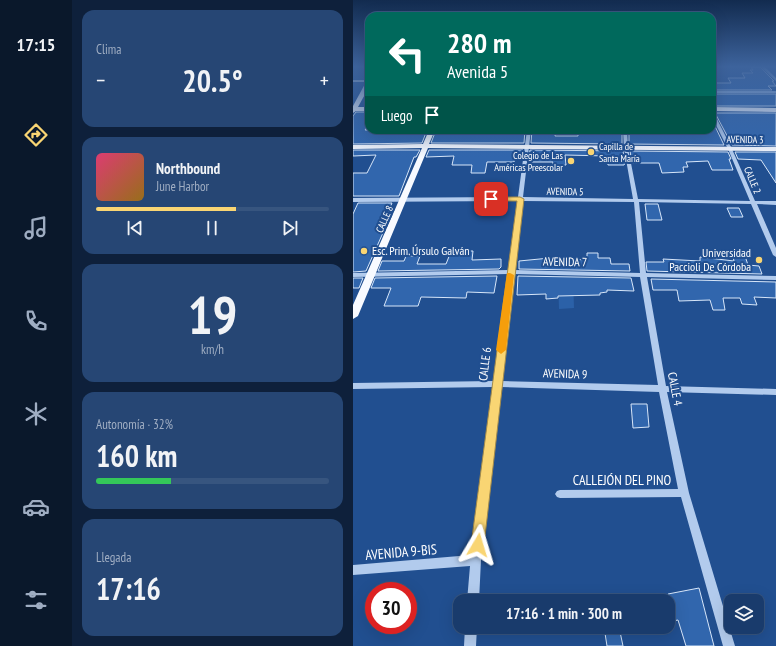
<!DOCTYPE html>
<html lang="es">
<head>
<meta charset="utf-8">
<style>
  body { margin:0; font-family:"PT Sans Narrow",sans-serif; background:#264674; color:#f1f3f6; height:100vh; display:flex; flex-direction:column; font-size:15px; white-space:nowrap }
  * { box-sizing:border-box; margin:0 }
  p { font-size:13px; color:#9fadc2 }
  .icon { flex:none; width:22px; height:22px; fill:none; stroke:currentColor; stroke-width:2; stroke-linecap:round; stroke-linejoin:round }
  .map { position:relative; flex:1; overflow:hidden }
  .drawer { display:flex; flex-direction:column; gap:10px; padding:10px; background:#0e203b; width:281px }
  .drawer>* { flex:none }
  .banner { position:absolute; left:12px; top:12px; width:351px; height:122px; border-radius:12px; box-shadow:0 4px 16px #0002,0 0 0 1px #37557f; background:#00695c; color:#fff; overflow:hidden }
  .buttons { position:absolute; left:371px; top:594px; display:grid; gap:8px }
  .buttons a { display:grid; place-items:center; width:40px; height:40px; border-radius:8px; background:#193b6c; box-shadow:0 4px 16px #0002,0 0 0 1px #37557f; font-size:20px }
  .speed { position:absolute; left:12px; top:582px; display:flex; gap:8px; font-size:20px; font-weight:700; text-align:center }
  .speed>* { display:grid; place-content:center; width:52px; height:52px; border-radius:50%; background:#193b6c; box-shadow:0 4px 16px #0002,0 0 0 1px #37557f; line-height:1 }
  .speed .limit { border:6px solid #d22; background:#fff; color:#111 }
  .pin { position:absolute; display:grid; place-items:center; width:34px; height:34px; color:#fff; margin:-17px; border-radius:8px; box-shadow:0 2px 6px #0006 }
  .me { position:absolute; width:44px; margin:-22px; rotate:7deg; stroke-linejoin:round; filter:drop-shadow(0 0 3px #0008) }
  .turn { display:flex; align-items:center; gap:14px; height:84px; padding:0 16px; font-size:18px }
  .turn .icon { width:52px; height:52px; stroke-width:2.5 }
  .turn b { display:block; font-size:28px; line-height:34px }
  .then { display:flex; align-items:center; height:38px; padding:0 16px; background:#0003; gap:8px; font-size:15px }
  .big { font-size:30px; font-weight:800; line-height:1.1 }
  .drawer .card { flex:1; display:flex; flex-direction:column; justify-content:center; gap:6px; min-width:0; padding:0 14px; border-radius:12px; background:#264674 }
  .drawer .dial { align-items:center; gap:0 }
  .dial b { font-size:52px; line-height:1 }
  .song { display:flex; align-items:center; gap:12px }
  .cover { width:48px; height:48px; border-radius:6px; background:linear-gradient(135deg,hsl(340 70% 55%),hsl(40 70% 35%)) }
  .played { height:4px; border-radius:2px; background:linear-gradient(90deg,#f9d573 60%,#37557f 60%) }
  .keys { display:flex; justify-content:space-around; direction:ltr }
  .heat { display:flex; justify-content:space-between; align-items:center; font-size:22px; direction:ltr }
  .charge { height:6px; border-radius:3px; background:linear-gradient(90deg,#34c759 32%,#37557f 0) }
  .trip { position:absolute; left:100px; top:594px; width:222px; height:40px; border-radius:12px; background:#193b6c; box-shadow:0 4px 16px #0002,0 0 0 1px #37557f; font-weight:800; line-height:40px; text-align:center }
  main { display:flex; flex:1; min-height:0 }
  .tab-bar { display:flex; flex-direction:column; width:72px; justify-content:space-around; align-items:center; background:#0a182b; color:#9fadc2 }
  .tab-bar .icon { width:28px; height:28px }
  .tab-bar .current { color:#f9d573 }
  .tab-bar b { font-size:18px; color:#f1f3f6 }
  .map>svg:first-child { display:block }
  .green { fill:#2b61a8 }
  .building { fill:#3166ad; stroke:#d7e6f9 }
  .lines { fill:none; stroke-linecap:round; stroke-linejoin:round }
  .minor { fill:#b2cbed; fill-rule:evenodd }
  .major { fill:#f8faff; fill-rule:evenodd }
  .route { fill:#f9d573; stroke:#a28a4b }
  .slow { fill:#f59e0b }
  .poi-dot { fill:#f9d573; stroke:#214f90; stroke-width:1.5 }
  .labels { text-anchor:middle; stroke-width:4; stroke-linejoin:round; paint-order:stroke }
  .far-street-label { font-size:10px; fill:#fff; stroke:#214f90 }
  .far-poi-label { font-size:10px; fill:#fff; stroke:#214f90; text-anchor:start }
  .poi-label { font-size:12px; fill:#fff; stroke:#214f90; text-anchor:start }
  .street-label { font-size:12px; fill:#fff; stroke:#214f90 }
  .near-street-label { font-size:14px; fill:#fff; stroke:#214f90 }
</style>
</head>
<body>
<main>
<nav class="tab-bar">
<b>17:15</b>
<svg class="icon current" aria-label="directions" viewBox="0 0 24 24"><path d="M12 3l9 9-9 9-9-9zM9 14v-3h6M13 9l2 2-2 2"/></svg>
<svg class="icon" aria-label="music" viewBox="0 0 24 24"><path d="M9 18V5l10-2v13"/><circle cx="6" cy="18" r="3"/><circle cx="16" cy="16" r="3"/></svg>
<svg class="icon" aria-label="phone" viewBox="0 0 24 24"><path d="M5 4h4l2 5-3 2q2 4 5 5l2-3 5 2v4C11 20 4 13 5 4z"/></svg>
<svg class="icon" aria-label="climate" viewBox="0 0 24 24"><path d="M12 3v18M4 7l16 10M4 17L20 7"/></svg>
<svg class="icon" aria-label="car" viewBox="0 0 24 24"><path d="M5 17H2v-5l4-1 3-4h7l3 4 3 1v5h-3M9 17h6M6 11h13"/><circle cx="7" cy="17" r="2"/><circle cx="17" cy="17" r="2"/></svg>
<svg class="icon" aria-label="filters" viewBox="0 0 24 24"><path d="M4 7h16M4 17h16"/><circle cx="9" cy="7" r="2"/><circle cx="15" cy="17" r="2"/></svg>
</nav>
<section class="drawer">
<div class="card"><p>Clima</p>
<div class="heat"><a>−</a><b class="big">20.5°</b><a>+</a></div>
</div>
<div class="card">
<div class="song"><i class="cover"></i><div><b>Northbound</b><p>June Harbor</p></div></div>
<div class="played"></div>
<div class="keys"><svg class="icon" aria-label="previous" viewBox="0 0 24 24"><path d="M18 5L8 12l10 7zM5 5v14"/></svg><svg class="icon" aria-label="pause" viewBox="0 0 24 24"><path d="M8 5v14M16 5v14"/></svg><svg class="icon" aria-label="next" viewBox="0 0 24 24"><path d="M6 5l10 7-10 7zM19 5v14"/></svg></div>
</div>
<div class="card dial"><b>19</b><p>km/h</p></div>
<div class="card"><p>Autonomía · 32%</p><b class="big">160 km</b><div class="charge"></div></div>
<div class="card"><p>Llegada</p><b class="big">17:16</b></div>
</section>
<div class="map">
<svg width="423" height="646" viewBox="0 0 423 646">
  <rect width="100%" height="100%" fill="#214f90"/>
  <path class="green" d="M205 279H220L221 308 206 309Z"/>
  <path class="building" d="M398 67H407L421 81H419L423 86H415L419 90H359V83H378L375 78H392L389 73H400L397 70H400Z
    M359 94H423V106H359Z
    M3 112H16V125L12 130H74L69 143 0 144V116Z
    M362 113H423V146L379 145Z
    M359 120 371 145 276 144V130H359Z
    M83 130H172L171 143H78Z
    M179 130H203L202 136H225V133H238V130H269V144L178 143Z
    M0 150H67L63 157H61L46 196H0V173H14L23 155 0 156Z
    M76 150H170L169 157H162L161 162H134L132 173H118L119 165H99L101 156 73 157Z
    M177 150 270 151 272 163 271 165H255L254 156 212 155 213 165 200 166V162H178V157H176Z
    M277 151 375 152 378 159H376L380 170H359L355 161 333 162 335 167H330L331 172 309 173 306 163H279Z
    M382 152H423V183L408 160 385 159Z
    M5 203H39L29 226H33L13 271 0 272V214Z
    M292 204H305L309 220H294Z
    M374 208H386L390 217H378Z
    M111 251H120L119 260 148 259V267L146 269 25 271 29 261H51L53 256H67L64 264H93L97 254H111Z
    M379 252 391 253 395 265 406 266 409 274 294 271 293 262H311L310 259 347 261V257L381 261Z
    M234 253H245V258H257L258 264H276L277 271 166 269V261L197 258 234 260Z
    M144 276 141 293 114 292 113 298 68 297 65 306H31L38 288H18L22 278Z
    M165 276 278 278 281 291 254 290V292L247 293V295L205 296V298L193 299V294L164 295Z
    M0 278H10L6 288H0Z
    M298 279 423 282V298L401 297 404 305 389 304 387 298H370L372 310H360L357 300 326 301 324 290H300Z
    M278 404H294L296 427 280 428Z
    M346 588 361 646H333L325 620 315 622V594Z
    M251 627H266L270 646H254Z"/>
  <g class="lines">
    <path class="minor" d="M408 67H412L423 78V81Z
      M359 91H423V93H359Z
      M359 112 361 113 379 149 402 201H423V205L404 204 423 248V257L420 255 398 204 286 202 293 273 423 276V280L294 277 313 386 423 389V395L314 392 336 493 382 646H370L328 497 207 498 204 497 202 494 204 491 207 490 325 489 306 392 148 387 128 560 126 601H114L117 566 0 575V565L118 555 140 387 0 389V383L141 381 155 274 0 277V273L156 270 165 201 0 202V198L165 197 174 130H178L170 197 280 199 271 148 270 130H274L275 148 285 199 397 201 375 149 359 117ZM170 201 281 202 287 273 162 270ZM161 274 287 277 305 385 149 381Z
      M112 627H124L123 646H111Z"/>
    <path class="major" d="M0 80H16V87L5 107H16V111H3L0 113V106L13 82H0Z
      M359 107 423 108V112L359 111Z
      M76 130H82L76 144 423 147V151L75 148 5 316 0 319V305L69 148 0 149V145L70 144Z"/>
  </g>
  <linearGradient id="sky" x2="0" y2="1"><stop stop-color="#122b4f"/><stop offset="0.42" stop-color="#3d639c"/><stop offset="1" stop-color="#3d639c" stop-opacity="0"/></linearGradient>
  <rect width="423" height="158" fill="url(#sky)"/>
  <path class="route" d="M136 197H167L171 199 131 545 129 550 125 552 120 550 118 545 164 201H138L135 199Z"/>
  <path class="slow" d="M154 273H157L161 275 153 350 148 354 143 350Z"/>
  <g class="poi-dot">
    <circle cx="238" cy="152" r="4"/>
    <circle cx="218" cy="161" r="4"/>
    <circle cx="11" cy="251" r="4"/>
    <circle cx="406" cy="260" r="4"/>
  </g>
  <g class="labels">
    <g class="far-street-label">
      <text transform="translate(392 139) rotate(1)" y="4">AVENIDA 3</text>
      <text transform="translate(400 180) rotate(67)" y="4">CALLE 2</text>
      <text transform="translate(212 191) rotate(1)" y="4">AVENIDA 5</text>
      <text transform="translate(31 219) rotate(-66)" y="4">CALLE 8</text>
    </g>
    <g class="far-poi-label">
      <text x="246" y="150">Capilla de<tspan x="246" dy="12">Santa María</tspan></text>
      <text x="210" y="159" text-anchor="end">Colegio de Las<tspan x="210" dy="12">Américas Preescolar</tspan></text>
    </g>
    <g class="poi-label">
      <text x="19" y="255">Esc. Prim. Úrsulo Galván</text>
      <text x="398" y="257" text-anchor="end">Universidad<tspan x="398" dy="14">Paccioli De Córdoba</tspan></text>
    </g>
    <g class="street-label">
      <text transform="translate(212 262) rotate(1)" y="4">AVENIDA 7</text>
      <text transform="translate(132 364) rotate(-83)" y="4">CALLE 6</text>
      <text transform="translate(212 374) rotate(2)" y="4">AVENIDA 9</text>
      <text transform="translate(322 389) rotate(79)" y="4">CALLE 4</text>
    </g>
    <g class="near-street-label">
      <text x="269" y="485">CALLEJÓN DEL PINO</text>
      <text transform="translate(48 552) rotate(-5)" y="5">AVENIDA 9-BIS</text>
    </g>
  </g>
</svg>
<div class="buttons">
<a><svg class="icon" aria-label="layers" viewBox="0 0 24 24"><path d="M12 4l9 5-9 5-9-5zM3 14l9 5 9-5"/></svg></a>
</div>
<div class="speed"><div class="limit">30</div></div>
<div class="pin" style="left:138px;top:199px;background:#d93025"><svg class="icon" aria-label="arrive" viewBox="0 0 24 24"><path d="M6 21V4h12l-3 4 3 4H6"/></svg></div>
<svg class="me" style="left:125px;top:545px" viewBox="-20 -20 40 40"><path d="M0-17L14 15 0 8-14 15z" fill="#f9d573" stroke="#fff" stroke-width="4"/></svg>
<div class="trip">17:16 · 1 min · 300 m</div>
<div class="banner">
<div class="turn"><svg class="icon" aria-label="left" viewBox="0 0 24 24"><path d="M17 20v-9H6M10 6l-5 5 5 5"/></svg><div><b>280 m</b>Avenida 5</div></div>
<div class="then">Luego<svg class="icon" aria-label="arrive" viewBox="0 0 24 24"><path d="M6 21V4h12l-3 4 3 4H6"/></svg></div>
</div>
</div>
</main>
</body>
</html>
